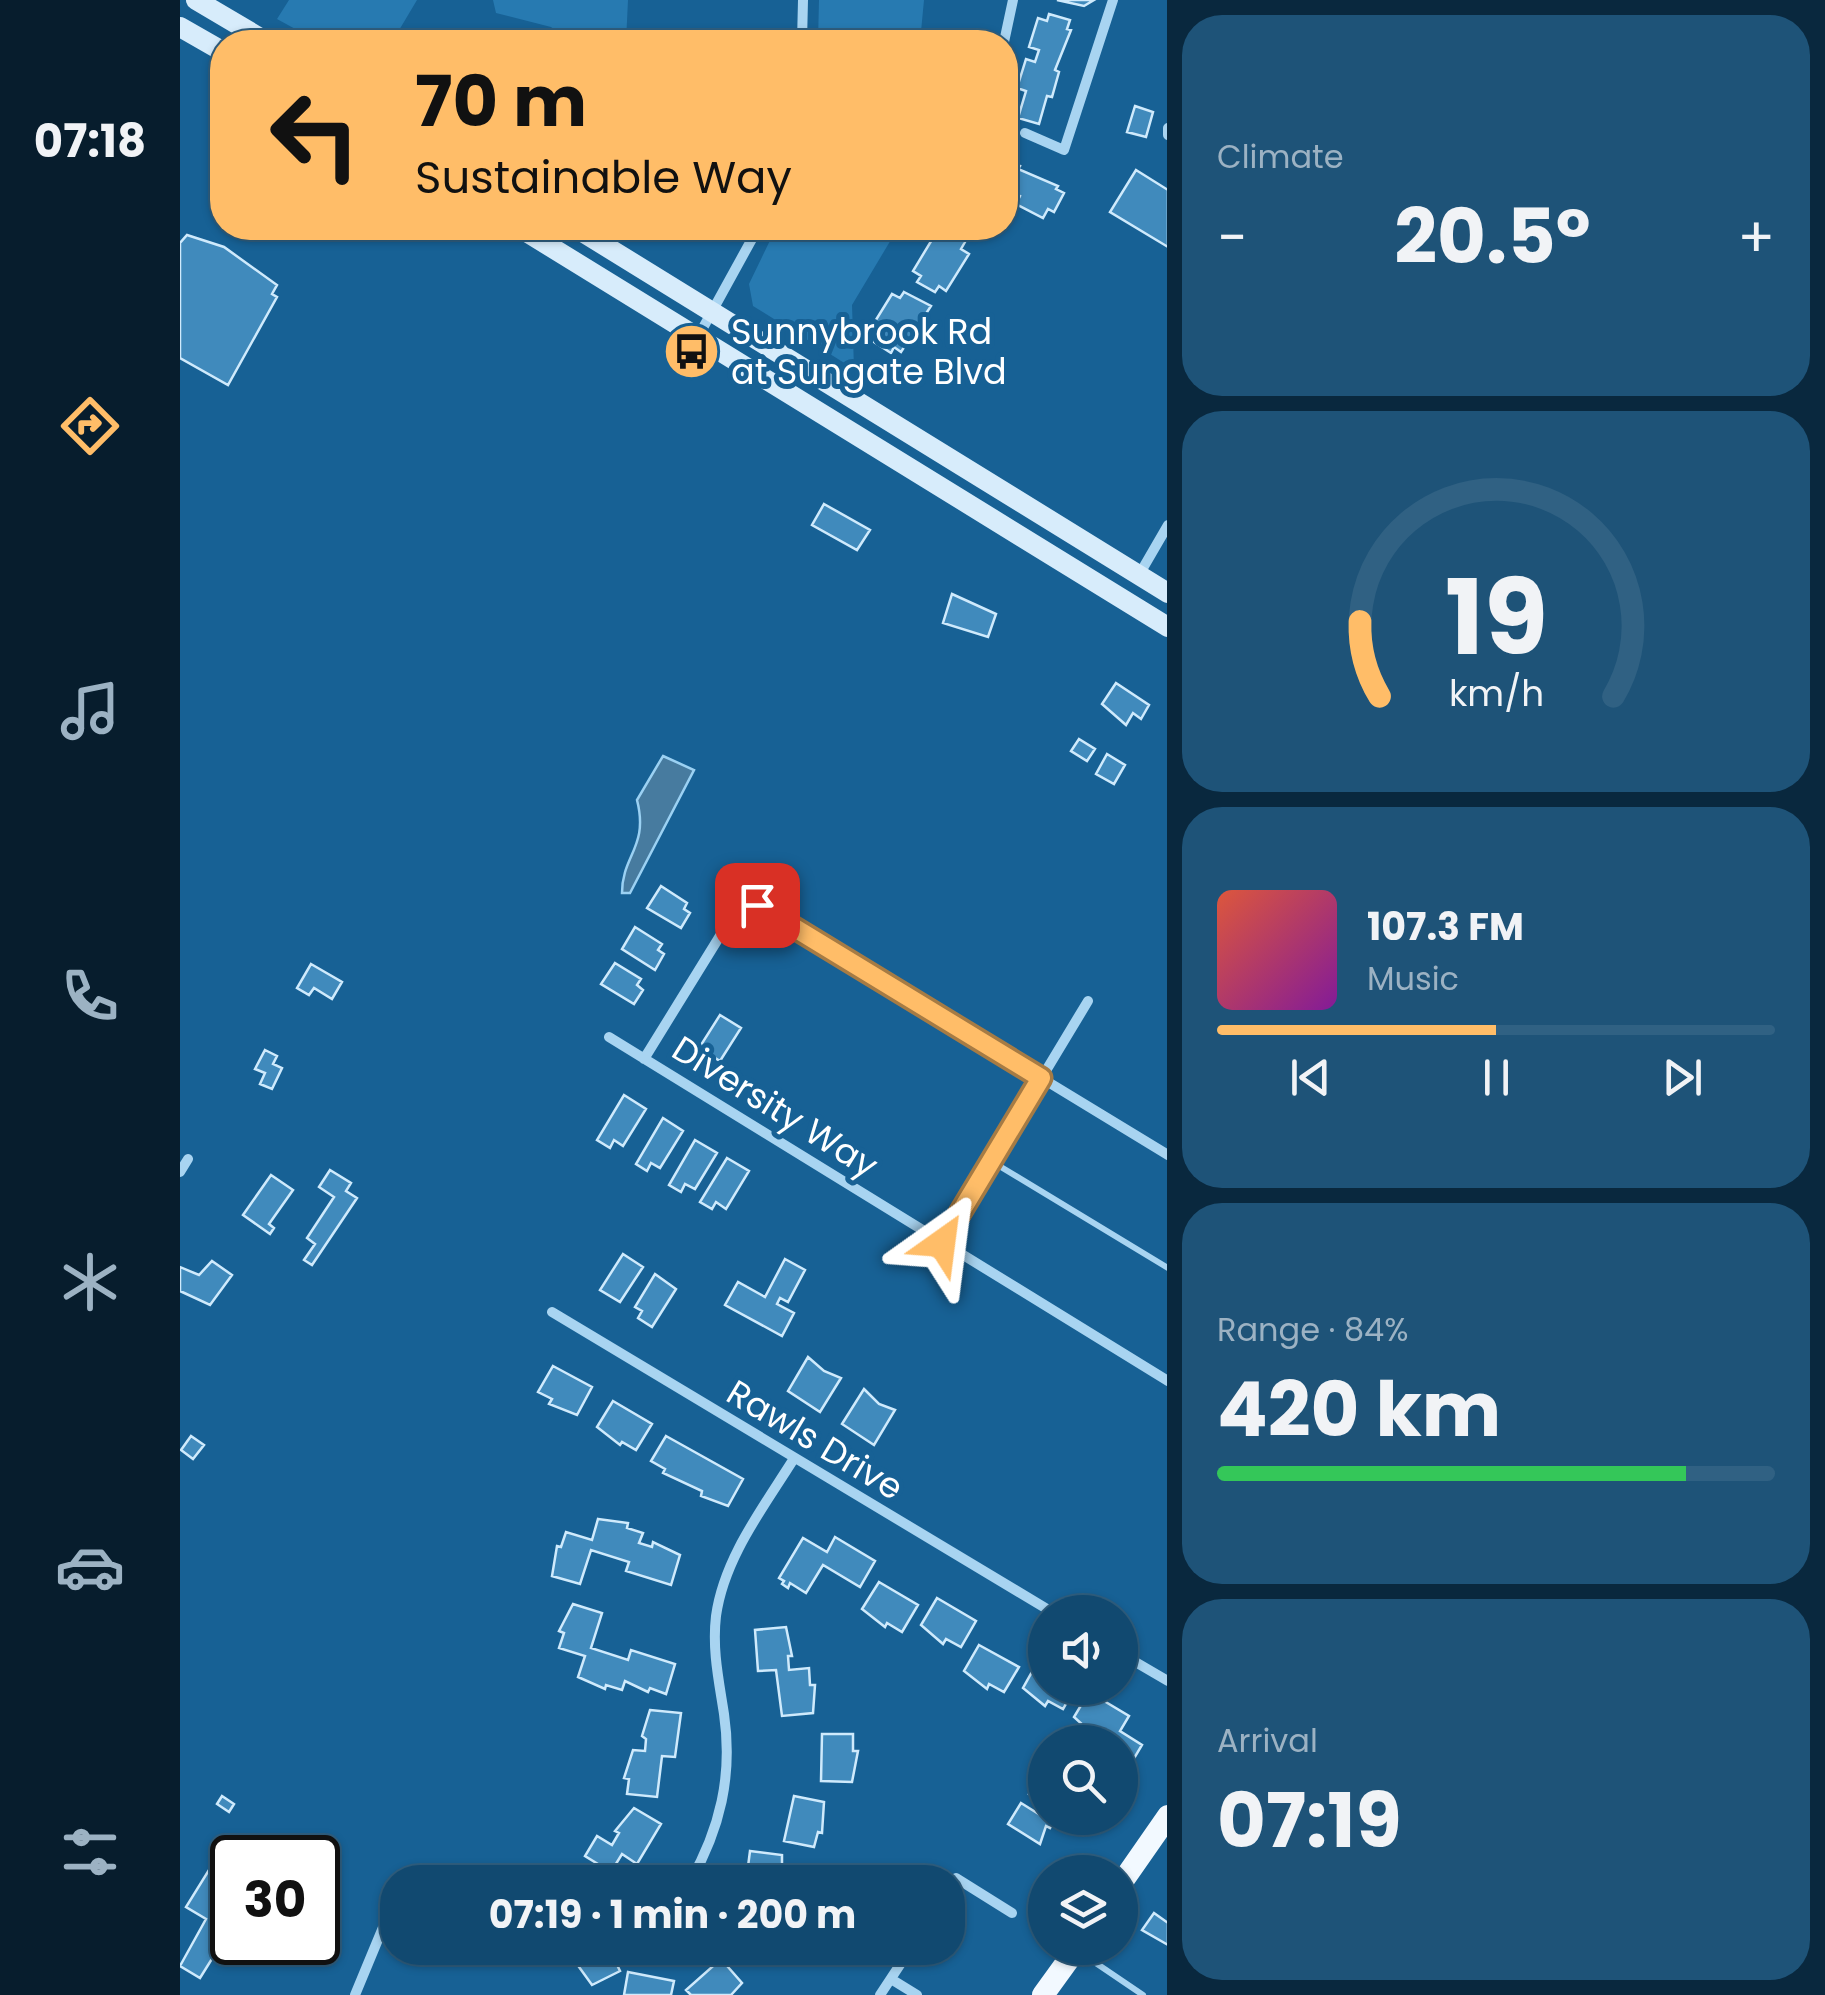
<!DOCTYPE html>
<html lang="en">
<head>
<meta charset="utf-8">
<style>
  body { margin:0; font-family:Poppins,sans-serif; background:#1e5378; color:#f1f3f6; height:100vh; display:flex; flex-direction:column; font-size:38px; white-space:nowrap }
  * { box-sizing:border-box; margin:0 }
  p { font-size:32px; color:#9cb2c3 }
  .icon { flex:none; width:55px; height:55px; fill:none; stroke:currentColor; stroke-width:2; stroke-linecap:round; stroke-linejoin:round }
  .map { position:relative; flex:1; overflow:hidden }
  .side { display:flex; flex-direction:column; gap:15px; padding:15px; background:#09283e; width:658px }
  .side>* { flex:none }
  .top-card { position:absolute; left:30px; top:30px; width:808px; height:210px; border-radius:40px; box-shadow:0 2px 8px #0004,0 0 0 2px #306183; background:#ffbd68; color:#111; overflow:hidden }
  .buttons { position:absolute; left:848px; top:1595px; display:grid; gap:20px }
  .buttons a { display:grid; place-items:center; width:110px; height:110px; border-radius:50%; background:#114970; box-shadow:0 2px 8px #0004,0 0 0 2px #306183; font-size:50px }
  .speed { position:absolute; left:30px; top:1835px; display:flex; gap:20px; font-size:50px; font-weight:700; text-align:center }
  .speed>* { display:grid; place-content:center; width:130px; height:130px; border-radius:50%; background:#114970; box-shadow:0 2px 8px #0004,0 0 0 2px #306183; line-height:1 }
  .speed .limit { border:5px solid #111; border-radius:15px; background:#fff; color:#111 }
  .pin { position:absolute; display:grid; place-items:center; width:85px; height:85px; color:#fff; margin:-42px; border-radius:20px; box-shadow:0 5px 15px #0006 }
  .me { position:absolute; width:110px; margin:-55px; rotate:31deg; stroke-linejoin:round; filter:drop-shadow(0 0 8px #0008) }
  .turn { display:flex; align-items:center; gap:35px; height:210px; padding:0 40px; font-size:45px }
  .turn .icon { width:130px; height:130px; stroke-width:2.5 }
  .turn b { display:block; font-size:70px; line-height:85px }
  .big { font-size:75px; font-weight:700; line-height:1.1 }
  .side .card { flex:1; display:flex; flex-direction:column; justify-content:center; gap:15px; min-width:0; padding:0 35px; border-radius:40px; background:#1e5378 }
  .side .dial { align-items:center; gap:0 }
  .dial svg { height:260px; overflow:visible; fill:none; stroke:#306183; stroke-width:7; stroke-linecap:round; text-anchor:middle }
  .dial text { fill:#f1f3f6; stroke:none }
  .song { display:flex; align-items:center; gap:30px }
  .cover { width:120px; height:120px; border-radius:15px; background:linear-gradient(135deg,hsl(10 70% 55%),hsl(290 70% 35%)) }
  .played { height:10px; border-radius:5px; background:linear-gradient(90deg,#ffbd68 50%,#306183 50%) }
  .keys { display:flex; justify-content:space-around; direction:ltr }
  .heat { display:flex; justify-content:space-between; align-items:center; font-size:55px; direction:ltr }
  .charge { height:15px; border-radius:8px; background:linear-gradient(90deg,#34c759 84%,#306183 0) }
  .trip { position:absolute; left:200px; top:1865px; width:585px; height:100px; border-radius:40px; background:#114970; box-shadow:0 2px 8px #0004,0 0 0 2px #306183; font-weight:700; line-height:100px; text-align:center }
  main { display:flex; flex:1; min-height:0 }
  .tab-bar { display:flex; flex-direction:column; width:180px; justify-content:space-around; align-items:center; background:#071d2d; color:#9cb2c3 }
  .tab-bar .icon { width:70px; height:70px }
  .tab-bar .active { color:#ffbd68 }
  .tab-bar b { font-size:45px; color:#f1f3f6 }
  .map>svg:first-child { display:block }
  .green { fill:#277ab1 }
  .water { fill:#477b9f; stroke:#9bd1f3; stroke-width:2.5 }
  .building { fill:#408abc; stroke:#cfeafc; stroke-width:2.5 }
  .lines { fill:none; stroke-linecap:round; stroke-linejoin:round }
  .lane { stroke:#a8d4f1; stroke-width:6 }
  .street { stroke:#a8d4f1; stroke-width:10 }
  .secondary { stroke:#d7ecfb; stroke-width:20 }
  .primary { stroke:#f2f9ff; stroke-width:22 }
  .route-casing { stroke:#a67b44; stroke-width:25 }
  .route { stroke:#ffbd68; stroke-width:18 }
  .labels { text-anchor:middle; stroke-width:10; stroke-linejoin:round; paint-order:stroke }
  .poi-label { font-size:35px; fill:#fff; stroke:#176195; text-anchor:start }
  .street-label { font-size:35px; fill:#fff; stroke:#176195 }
</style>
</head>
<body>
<main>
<nav class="tab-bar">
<b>07:18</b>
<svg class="icon active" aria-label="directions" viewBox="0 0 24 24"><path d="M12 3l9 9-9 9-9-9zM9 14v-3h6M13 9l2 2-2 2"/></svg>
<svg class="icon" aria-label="music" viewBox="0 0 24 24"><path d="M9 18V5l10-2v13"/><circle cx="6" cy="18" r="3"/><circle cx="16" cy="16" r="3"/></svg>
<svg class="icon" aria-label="phone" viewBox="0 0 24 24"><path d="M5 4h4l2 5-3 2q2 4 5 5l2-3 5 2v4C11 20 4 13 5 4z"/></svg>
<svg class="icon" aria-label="climate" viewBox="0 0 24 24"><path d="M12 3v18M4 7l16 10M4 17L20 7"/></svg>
<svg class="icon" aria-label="car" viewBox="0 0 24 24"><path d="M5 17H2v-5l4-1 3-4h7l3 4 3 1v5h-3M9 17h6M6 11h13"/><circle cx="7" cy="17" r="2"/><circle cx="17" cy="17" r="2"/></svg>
<svg class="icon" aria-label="filters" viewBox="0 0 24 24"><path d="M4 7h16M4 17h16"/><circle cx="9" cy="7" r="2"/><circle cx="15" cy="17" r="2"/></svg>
</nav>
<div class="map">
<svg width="988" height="1995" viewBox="0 0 988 1995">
  <rect width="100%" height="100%" fill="#176195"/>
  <path class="green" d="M109 0H237L212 42H139L97 19Z
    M313 0H448L446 42H390L371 27 316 13Z
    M639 0H744L740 42H638Z
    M596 228H718L672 305 674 369 573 306 569 284Z"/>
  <path class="water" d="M483 756 514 770 450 893H442C442 855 469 847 457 800Z"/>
  <path class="building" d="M877 0H914L904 6Z
    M869 14 890 20 887 29 891 30 875 70 879 72 872 97 867 96 859 124 838 118 846 91 837 88 846 59 855 62 859 50 849 47 858 18 867 21Z
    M955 106 973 112 966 137 947 132Z
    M825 158 840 166 838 169 878 186 876 189 884 193 874 212 868 209 863 218 836 204 840 196 829 190 825 197Z
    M956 170 988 190V247L930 212Z
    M768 231 785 242 781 249 789 254 766 291 759 286 755 292 737 282 741 276 733 271 756 233 764 238Z
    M7 235 44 247 97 285 92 294 97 297 48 385 0 358V243Z
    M724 292 751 306 721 352 714 347 711 353 694 342 697 336 689 331 712 294 720 298Z
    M644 504 690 530 677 550 632 525Z
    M772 594 816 614 808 637 763 623Z
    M936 683 969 705 961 719 953 713 946 725 922 704Z
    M899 739 915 749 907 761 891 751Z
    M927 754 945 765 934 784 916 774Z
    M481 886 507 903 504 909 510 913 501 928 467 908Z
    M455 927 482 944 478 950 484 954 475 970 442 949Z
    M435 963 461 979 457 985 463 990 454 1004 421 984Z
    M131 964 162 982 152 999 134 988 129 995 117 988Z
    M540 1015 561 1028 540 1061 519 1048Z
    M85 1050 97 1056 93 1064 102 1068 92 1089 80 1084 85 1073 75 1069Z
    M444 1095 466 1109 443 1146 434 1140 430 1148 417 1140Z
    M483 1118 503 1131 480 1168 471 1163 467 1171 456 1164Z
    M515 1140 537 1153 515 1189 505 1184 501 1192 489 1185Z
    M547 1158 569 1171 546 1209 536 1202 532 1209 520 1202Z
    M150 1170 171 1183 166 1191 177 1198 132 1265 124 1260 135 1244 127 1238 154 1197 139 1187Z
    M91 1175 113 1190 89 1224 94 1228 90 1234 63 1215Z
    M443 1254 463 1267 440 1302 420 1290Z
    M605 1259 625 1270 608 1302 600 1298 597 1304 614 1313 602 1336 545 1305 558 1282 585 1297Z
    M32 1261 52 1275 30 1305 0 1291V1267L19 1275Z
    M475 1274 496 1289 472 1327 458 1318 462 1311 455 1307Z
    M628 1357 644 1371 661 1378 640 1412 608 1391Z
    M373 1366 412 1387 397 1415 369 1404 372 1399 358 1392Z
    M684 1389 699 1404 715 1410 694 1445 662 1424Z
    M433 1401 472 1424 456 1450 442 1442 440 1445 417 1427Z
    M11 1436 24 1445 13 1459 1 1450Z
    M486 1436 563 1479 548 1506 521 1496 522 1491 483 1473 485 1469 471 1461Z
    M418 1519 448 1523 447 1528 463 1533 459 1543 472 1547 473 1542 500 1555 491 1585 446 1571 449 1562 411 1550 400 1584 372 1576 377 1546 381 1547 386 1532 412 1540Z
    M655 1537 695 1561 680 1587 643 1565 626 1593 610 1583 608 1588 602 1584 604 1581 599 1578 623 1538 647 1552Z
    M699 1582 738 1605 722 1632 707 1623 705 1627 682 1609Z
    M757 1598 796 1621 781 1647 766 1639 763 1644 741 1625Z
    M393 1604 422 1613 411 1648 448 1660 451 1650 495 1664 486 1694 470 1688 468 1692 445 1681 442 1690 426 1685 425 1689 398 1677 405 1656 379 1648 384 1633 379 1631Z
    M606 1627 612 1656H608L609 1670 629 1668 630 1685H635L633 1713 602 1716 596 1670 578 1671 575 1630Z
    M799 1645 839 1667 824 1692 809 1684 807 1689 784 1671Z
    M857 1663 865 1667V1688H895L883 1709 868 1701 865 1706 843 1688Z
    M909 1692 949 1716 940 1731 962 1745 940 1782V1742H927L929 1739 919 1733 916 1737 894 1717Z
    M470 1710 501 1713 495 1757 482 1756 477 1797 447 1794 449 1779 444 1778 453 1750 465 1751 466 1739 462 1736Z
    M642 1734H673V1751H678L672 1782 641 1781Z
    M861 1774 865 1776V1804L849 1794Z
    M42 1796 54 1804 49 1812 37 1804Z
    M614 1796 644 1802 642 1833 638 1832 634 1847 604 1841Z
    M841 1803 873 1823 870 1828 866 1826 860 1844 828 1824Z
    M454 1808 481 1824 457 1864 442 1854 431 1872 405 1856 417 1836 432 1845 439 1833 435 1831Z
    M570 1851 602 1855V1882H566Z
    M37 1857 52 1867V1884L31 1918 50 1930 20 1978 0 1966 26 1919 6 1907Z
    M974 1913 988 1923V1945L962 1930Z
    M394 1948H429L440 1971 412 1985 394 1960 399 1958Z
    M549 1948H581L580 1956Z
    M541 1959 562 1983 551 1995H511L506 1990Z
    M448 1972 494 1981 491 1995H444Z"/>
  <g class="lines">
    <path class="lane" d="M811 1161 988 1268
      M901 1953 963 1995"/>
    <path class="street" d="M622 42 623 0
      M824 42 833 0
      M988 128V135
      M845 133 884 150 933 0
      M518 337 578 228
      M959 575 988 525
      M429 1037 988 1381
      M464 1059 564 897 988 1155
      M0 1172 8 1159
      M762 1243 908 1001
      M372 1312 872 1612
      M940 1653 988 1681
      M510 1882C540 1829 553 1776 544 1714 539 1681 532 1650 536 1616 544 1558 583 1508 613 1460
      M768 1891 776 1878 832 1913
      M711 1979 737 1995
      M175 1995 209 1913
      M700 1995 731 1948"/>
    <path class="secondary" d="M16 0 87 42
      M0 27 42 51
      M340 228 988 627
      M396 228 988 593"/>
    <path class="primary" d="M940 1885 988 1816
      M863 1995 897 1948"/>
  </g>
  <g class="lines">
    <defs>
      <path id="route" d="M577 905 861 1078 762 1243"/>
    </defs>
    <use href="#route" class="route-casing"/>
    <use href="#route" class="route"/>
  </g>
  <defs>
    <symbol id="bus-disc" viewBox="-11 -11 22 22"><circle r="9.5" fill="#ffbd68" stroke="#176195"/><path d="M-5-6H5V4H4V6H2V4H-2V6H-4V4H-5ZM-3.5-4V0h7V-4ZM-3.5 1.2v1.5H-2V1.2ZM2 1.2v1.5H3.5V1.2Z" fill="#111"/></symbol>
  </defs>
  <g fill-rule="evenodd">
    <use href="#bus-disc" x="480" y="320" width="63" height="63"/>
  </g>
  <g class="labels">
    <g class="poi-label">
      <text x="551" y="344">Sunnybrook Rd<tspan x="551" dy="40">at Sungate Blvd</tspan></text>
    </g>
    <g class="street-label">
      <text transform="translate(595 1107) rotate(32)" y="12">Diversity Way</text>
      <text transform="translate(635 1440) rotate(31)" y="12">Rawls Drive</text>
    </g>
  </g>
</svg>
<div class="buttons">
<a><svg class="icon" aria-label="sound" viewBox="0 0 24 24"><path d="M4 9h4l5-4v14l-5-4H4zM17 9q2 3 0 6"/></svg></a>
<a><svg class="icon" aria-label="search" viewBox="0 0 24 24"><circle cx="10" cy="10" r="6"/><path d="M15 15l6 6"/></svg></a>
<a><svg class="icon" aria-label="layers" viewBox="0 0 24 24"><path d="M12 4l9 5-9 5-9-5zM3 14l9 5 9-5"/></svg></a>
</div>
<div class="speed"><div class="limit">30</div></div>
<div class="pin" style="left:577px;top:905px;background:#d93025"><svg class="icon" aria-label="arrive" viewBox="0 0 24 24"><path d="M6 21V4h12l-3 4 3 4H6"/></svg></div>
<svg class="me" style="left:762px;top:1243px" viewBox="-20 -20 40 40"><path d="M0-17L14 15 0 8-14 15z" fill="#ffbd68" stroke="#fff" stroke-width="4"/></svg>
<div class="trip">07:19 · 1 min · 200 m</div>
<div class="top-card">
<div class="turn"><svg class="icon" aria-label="left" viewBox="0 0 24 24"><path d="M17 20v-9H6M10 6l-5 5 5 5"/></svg><div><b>70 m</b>Sustainable Way</div></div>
</div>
</div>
<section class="side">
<div class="card"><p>Climate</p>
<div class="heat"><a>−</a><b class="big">20.5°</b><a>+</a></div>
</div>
<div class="card dial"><svg viewBox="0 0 100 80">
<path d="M14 69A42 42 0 1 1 86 69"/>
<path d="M14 69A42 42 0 0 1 8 46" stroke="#ffbd68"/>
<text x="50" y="56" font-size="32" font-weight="700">19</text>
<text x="50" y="72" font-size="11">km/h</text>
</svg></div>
<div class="card">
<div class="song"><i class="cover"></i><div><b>107.3 FM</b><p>Music</p></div></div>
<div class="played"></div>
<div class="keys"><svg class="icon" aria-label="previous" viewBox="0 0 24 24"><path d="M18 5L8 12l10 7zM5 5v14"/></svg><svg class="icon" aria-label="pause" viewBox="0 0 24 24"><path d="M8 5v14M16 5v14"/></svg><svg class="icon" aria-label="next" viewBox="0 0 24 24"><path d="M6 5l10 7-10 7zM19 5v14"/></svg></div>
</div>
<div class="card"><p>Range · 84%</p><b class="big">420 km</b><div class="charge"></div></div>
<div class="card"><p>Arrival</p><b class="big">07:19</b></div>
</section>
</main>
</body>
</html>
